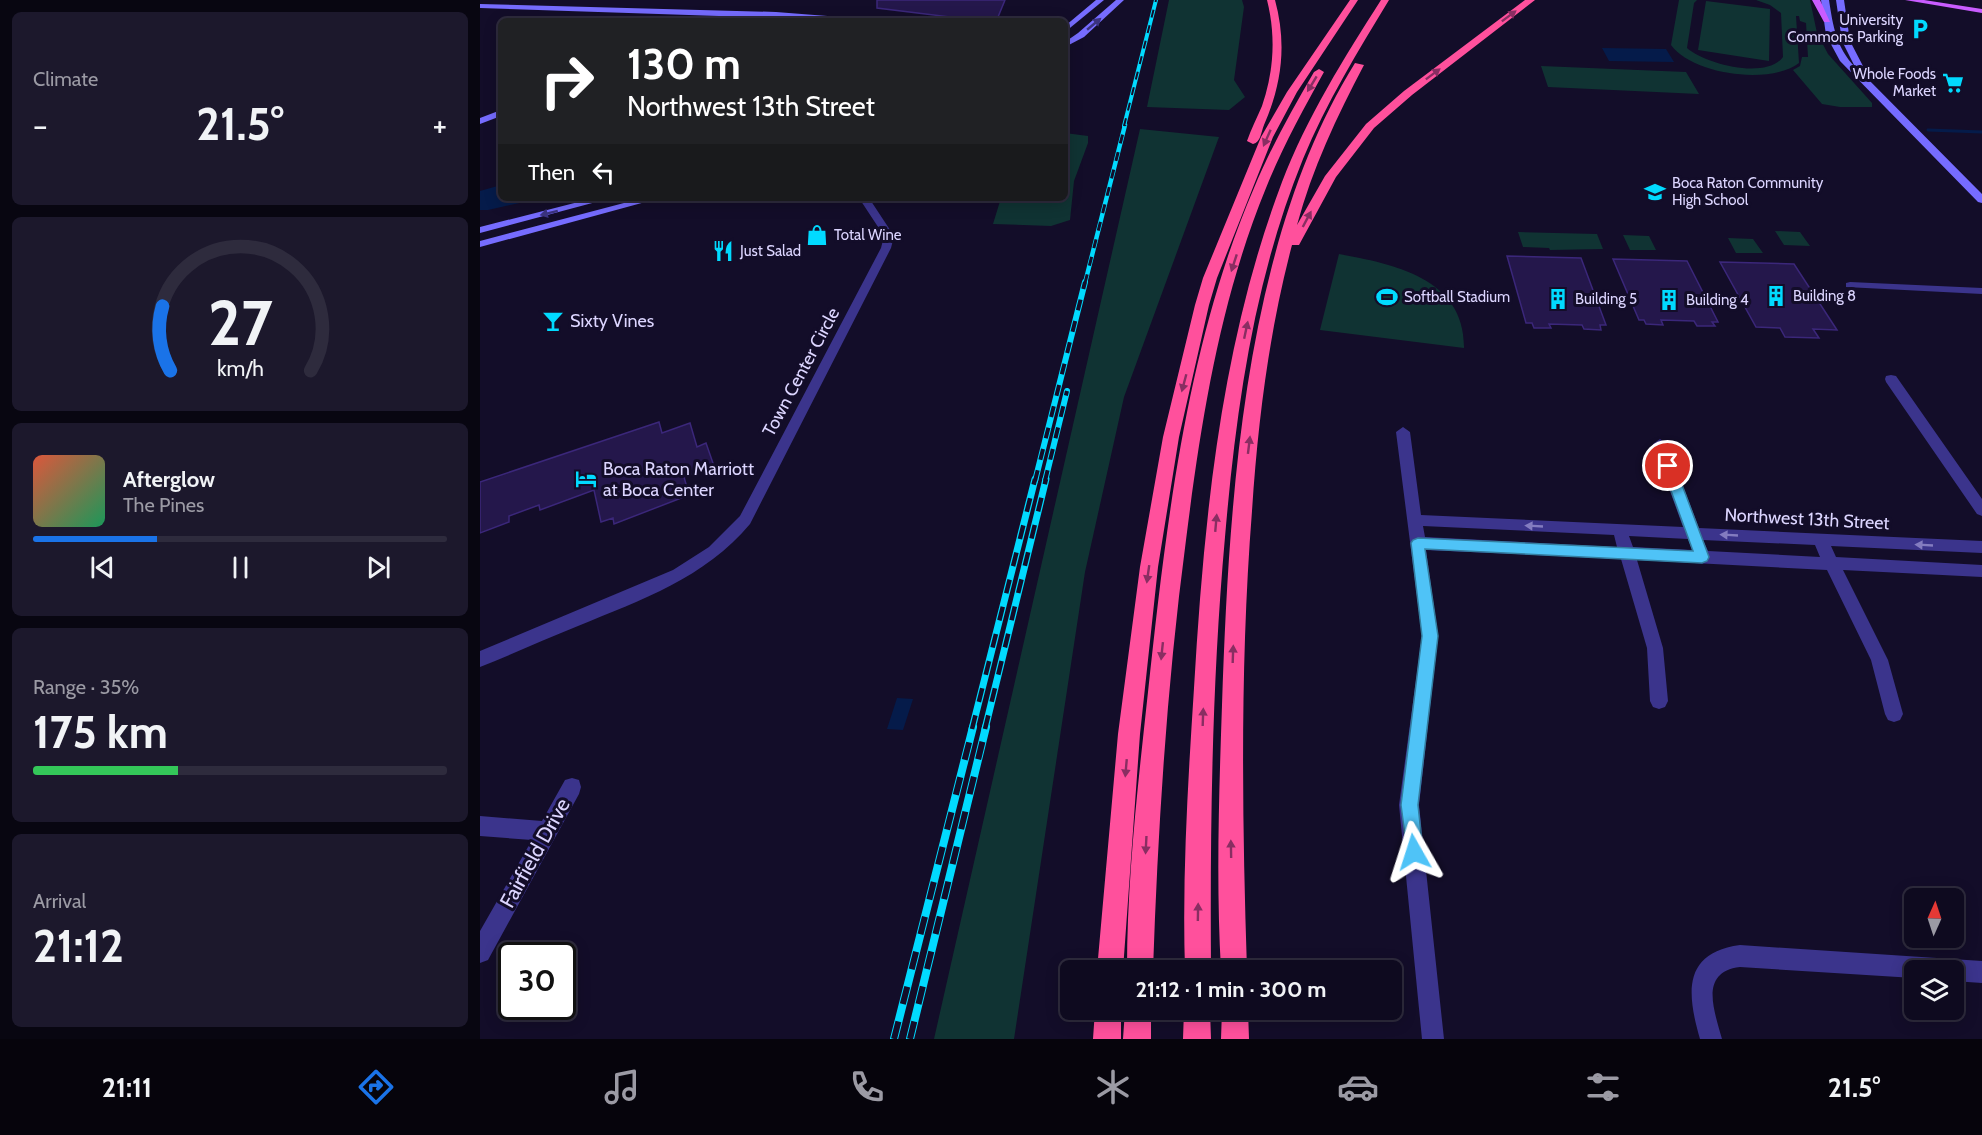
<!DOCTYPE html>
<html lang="en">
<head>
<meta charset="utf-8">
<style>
  body { margin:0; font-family:Cabin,sans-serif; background:#1c182c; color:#f1f3f6; height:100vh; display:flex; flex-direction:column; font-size:22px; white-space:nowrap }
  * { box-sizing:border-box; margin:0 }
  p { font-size:20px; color:#9b9aa4 }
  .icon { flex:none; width:33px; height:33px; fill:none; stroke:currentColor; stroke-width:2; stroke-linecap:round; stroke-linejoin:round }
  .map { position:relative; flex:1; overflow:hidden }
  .sheet { display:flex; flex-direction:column; gap:12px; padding:12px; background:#080611; width:480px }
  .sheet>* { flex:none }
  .guide { position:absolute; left:18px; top:18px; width:570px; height:183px; border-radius:9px; box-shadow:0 3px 15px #0003,0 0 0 2px #2e2b3d; background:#202124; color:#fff; overflow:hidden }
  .needle { width:39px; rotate:3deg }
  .buttons { position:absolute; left:1424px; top:888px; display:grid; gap:12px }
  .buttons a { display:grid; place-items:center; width:60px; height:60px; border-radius:9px; background:#0e0a1f; box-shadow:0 3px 15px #0003,0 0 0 2px #2e2b3d; font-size:30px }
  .speed { position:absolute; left:18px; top:942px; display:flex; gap:12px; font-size:30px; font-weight:700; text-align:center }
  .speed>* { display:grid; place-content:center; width:78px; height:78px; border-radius:50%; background:#0e0a1f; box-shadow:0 3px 15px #0003,0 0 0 2px #2e2b3d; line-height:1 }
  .speed .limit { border:3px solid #111; border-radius:9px; background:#fff; color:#111 }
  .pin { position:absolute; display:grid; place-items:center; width:51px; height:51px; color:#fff; margin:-26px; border:3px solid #fff; border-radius:50%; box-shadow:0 2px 6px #0007 }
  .me { position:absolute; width:66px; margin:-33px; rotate:354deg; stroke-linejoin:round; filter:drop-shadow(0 0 4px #0008) }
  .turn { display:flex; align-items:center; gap:21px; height:126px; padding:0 30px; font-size:27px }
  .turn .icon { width:78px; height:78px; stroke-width:2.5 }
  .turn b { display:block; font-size:42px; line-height:51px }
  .then { display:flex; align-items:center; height:57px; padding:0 30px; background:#0003; gap:12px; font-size:22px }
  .big { font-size:45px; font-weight:700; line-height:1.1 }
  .sheet .tile { flex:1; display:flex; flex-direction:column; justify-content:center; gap:9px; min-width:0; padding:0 21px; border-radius:9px; background:#1c182c }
  .sheet .dial { align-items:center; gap:0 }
  .dial svg { height:156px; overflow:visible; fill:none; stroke:#2e2b3d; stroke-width:7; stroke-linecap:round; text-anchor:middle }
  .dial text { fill:#f1f3f6; stroke:none }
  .song { display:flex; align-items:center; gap:18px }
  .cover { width:72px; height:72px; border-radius:9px; background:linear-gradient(135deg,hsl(10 70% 55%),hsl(150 70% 35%)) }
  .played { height:6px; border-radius:3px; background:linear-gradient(90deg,#1a73e8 30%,#2e2b3d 30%) }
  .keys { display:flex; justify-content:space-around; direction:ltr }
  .heat { display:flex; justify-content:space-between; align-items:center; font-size:33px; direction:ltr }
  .charge { height:9px; border-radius:4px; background:linear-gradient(90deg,#34c759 35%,#2e2b3d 0) }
  .trip { position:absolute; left:580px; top:960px; width:342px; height:60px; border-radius:9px; background:#0e0a1f; box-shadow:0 3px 15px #0003,0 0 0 2px #2e2b3d; font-weight:700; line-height:60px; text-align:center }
  .tabs { display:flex; height:96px; justify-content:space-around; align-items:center; background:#06040c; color:#9b9aa4 }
  .tabs .icon { width:42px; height:42px }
  .tabs .active { color:#1a73e8 }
  .tabs b { font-size:27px; color:#f1f3f6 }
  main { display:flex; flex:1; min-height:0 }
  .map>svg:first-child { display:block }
  .green { fill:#103333 }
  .water { fill:#051b4a }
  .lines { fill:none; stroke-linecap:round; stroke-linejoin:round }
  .stream { stroke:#051b4a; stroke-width:3 }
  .building { fill:#24174b; stroke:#3b277a; stroke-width:1.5 }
  .street { fill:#3b348c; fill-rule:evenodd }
  .secondary { fill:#766cff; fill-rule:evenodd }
  .primary { fill:#c95cff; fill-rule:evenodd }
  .highway { fill:#ff509c; fill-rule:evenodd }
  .rail-far4-casing { stroke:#01daff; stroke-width:4 }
  .rail-far3-casing { stroke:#01daff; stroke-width:4.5 }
  .rail-far2-casing { stroke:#01daff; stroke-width:6 }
  .rail-far1-casing { stroke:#01daff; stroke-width:7 }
  .rail-casing { stroke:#01daff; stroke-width:8 }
  .rail-far4 { stroke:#130d29; stroke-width:2; stroke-dasharray:8; stroke-linecap:butt }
  .rail-far3 { stroke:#130d29; stroke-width:3; stroke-dasharray:9; stroke-linecap:butt }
  .rail-far2 { stroke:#130d29; stroke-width:4; stroke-dasharray:11; stroke-linecap:butt }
  .rail-far1 { stroke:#130d29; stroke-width:4.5; stroke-dasharray:14; stroke-linecap:butt }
  .rail { stroke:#130d29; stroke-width:6; stroke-dasharray:18; stroke-linecap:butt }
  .oneway { fill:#892e62 }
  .oneway2 { fill:#3b337f }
  .oneway3 { fill:#837cc0 }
  .route { fill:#4fc3f7; stroke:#337fa1; stroke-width:1.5 }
  .labels { text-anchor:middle; stroke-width:6; stroke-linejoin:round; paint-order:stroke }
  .far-poi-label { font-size:15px; fill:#dcd5ff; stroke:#130d29; text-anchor:start }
  .poi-label { font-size:18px; fill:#dcd5ff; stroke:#130d29; text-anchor:start }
  .street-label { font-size:18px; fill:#dcd5ff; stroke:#130d29 }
  .near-street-label { font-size:21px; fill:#dcd5ff; stroke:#130d29 }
</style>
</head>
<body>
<main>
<section class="sheet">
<div class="tile"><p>Climate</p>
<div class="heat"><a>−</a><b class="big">21.5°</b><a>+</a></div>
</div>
<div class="tile dial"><svg viewBox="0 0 100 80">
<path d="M14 69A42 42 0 1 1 86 69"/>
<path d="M14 69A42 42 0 0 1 10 36" stroke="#1a73e8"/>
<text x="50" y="56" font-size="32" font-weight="700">27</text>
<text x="50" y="72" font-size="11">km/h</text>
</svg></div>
<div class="tile">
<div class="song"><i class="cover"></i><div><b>Afterglow</b><p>The Pines</p></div></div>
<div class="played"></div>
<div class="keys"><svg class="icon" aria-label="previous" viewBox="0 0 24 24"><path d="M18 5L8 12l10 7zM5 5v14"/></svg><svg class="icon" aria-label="pause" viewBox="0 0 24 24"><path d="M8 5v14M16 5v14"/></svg><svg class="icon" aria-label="next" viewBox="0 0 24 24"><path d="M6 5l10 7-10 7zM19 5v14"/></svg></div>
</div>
<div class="tile"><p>Range · 35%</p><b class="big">175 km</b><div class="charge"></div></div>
<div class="tile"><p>Arrival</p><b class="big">21:12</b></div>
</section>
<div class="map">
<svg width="1502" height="1039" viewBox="0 0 1502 1039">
  <rect width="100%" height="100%" fill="#130d29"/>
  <path class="green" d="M689 0H762L764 7 754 80 765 97 749 110 667 107Z
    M1199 0H1217L1214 3 1207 48C1225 64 1286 80 1303 57L1301 13 1290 5 1276 0H1330L1337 33 1348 54 1392 103V107H1360L1342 104 1313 70 1320 66 1322 57H1328L1326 23 1320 21 1319 16H1316L1319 63C1290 85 1213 75 1191 45Z
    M1226 1 1290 9 1289 61 1218 50Z
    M1061 66 1206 72 1219 94 1068 87Z
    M660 129 739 137 644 397 605 572 534 1039H454Z
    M585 133 608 136V143L594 181 590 220 571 226 513 224 521 198H585Z
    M1295 231 1320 232 1330 246 1304 245Z
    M1038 232 1117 234 1123 249 1070 250 1069 248 1043 247Z
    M1143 235 1169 236 1176 250H1150Z
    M1248 238 1273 239 1283 253H1256Z
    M859 254C913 264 985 278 984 348L840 330Z"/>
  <path class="water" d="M1122 48 1186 49 1194 62 1129 61Z
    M21 185V198H62L8 210H0V191Z
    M417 698 433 699 423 730 407 729Z"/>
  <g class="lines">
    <path class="stream" d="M1448 130 1502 132"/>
  </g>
  <path class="building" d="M397 0H525L518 17H470L397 8Z
    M1027 256 1101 258 1126 325H1120L1121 330 1104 329 1102 325 1069 324 1071 328H1054L1052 323H1046Z
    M1133 259 1207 261 1238 322H1232L1235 326H1217L1214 321 1181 320 1183 325 1166 324 1164 320H1159Z
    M1240 262 1314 264 1357 330 1333 329 1339 338 1305 337 1300 328 1276 327Z
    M179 422 182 433 210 423 217 447 226 443 234 466 204 477 209 495 134 524 133 518 121 522 114 490 60 510 59 505 29 516V522L0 533V482Z"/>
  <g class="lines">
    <path class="street" d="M379 198H389L414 236 411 248 270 524C225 578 161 600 98 626 65 639 33 654 0 667V651L193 570 229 547 260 516 401 248 404 236Z
      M1370 282 1502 288V294L1366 287V283Z
      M1411 375 1416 376 1502 499V516L1497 514 1406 382 1405 379 1406 376Z
      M923 427 930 432 941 515 1203 527 1173 444 1180 439 1187 444 1219 528 1502 541V553L1351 546 1356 557 1502 565V577L1363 570 1408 660 1423 714 1420 720 1414 722 1408 720 1405 714 1391 660 1347 570 1157 560 1183 648 1188 701 1185 707 1179 709 1173 707 1170 701 1167 648 1141 559 946 550 958 636 939 805 964 1039H942L919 805 942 636 916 432ZM943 526 1134 535 1137 547 945 537ZM1149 536 1208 539 1212 550 1153 547ZM1223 540 1335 545 1340 557 1228 551Z
      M92 778 99 780 101 787 99 794 8 960 0 963V931L52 840 0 836V816L62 821 85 780Z
      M1260 945 1502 961V983L1473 981V970H1434V978L1260 967C1219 972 1234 1010 1242 1039H1220C1207 994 1202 953 1260 945Z"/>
    <path class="secondary" d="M616 0H624L585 32V26Z
      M636 0H644L604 37 585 47V42L598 33Z
      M1341 0H1349C1353 26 1356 47 1375 67L1362 41 1356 0H1364L1370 41 1384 68 1379 70 1502 194V203L1498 202 1360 61 1346 35Z
      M0 4 296 12 386 19 390 21 0 8Z
      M21 110V116L0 124V118Z
      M114 198H131L0 233V227Z
      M163 198H180L0 247V241Z"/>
    <path class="primary" d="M1332 0H1340L1350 22H1344Z
      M1425 0H1444L1502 9V13Z"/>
    <path class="highway" d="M787 0H795C807 44 802 84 784 125 781 132 781 142 773 144L767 141C771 129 777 118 782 106 794 71 796 36 787 0Z
      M870 0H878L817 92 793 137 737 278 729 305 699 437 678 567 660 734 643 970H617L638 734 660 567 683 437 715 305 723 278 781 137 807 92Z
      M901 0H909C878 51 846 103 823 159 774 279 756 409 745 537 732 681 730 826 731 970H705C702 877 708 781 714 688 724 517 741 343 802 182 827 117 864 58 901 0Z
      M1045 0H1055L932 95 894 128 856 177 819 245H812C789 332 778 421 772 511 760 663 762 817 767 970H741C736 883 739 793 742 705 749 498 764 242 875 63L884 65C857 116 832 169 817 225L845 176 886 124 924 91Z
      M839 69 844 72C823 110 802 148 786 188 740 300 721 421 706 540 687 683 678 826 673 970H647C647 878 658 784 668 692 686 525 707 343 774 188 791 147 812 110 834 72Z
      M615 1010H641V1039H613Z
      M645 1010H671V1039H643Z
      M704 1010H730L731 1039H703Z
      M742 1010H768L769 1039H741Z"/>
    <defs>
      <path id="rail-far4" d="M644 126 676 0"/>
      <path id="rail-far3" d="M605 283 645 125"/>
      <path id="rail-far2" d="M555 481 605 282
        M565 481 587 391"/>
      <path id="rail-far1" d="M492 729 555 479
        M505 729 566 479"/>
      <path id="rail" d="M414 1039 493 727
        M430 1039 506 727"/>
    </defs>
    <use href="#rail-far4" class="rail-far4-casing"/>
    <use href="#rail-far3" class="rail-far3-casing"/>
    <use href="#rail-far2" class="rail-far2-casing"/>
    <use href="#rail-far1" class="rail-far1-casing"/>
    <use href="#rail" class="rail-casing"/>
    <use href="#rail-far4" class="rail-far4"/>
    <use href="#rail-far3" class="rail-far3"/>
    <use href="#rail-far2" class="rail-far2"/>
    <use href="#rail-far1" class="rail-far1"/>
    <use href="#rail" class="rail"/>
  </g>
  <defs><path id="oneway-solid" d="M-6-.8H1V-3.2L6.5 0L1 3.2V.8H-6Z" transform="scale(1.5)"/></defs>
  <g class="oneway">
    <use href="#oneway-solid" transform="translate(1029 16) rotate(-37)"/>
    <use href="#oneway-solid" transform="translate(953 74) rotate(-37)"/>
    <use href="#oneway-solid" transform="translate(832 84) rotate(121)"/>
    <use href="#oneway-solid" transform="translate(787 138) rotate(114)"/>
    <use href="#oneway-solid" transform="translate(827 219) rotate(-62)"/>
    <use href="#oneway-solid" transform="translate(754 263) rotate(108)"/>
    <use href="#oneway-solid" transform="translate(766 330) rotate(-78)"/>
    <use href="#oneway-solid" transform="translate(704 383) rotate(105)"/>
    <use href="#oneway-solid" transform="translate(769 445) rotate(-83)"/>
    <use href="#oneway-solid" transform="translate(736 523) rotate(-85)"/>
    <use href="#oneway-solid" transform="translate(668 574) rotate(98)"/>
    <use href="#oneway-solid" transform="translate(682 651) rotate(96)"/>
    <use href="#oneway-solid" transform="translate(753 654) rotate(-88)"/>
    <use href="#oneway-solid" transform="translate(723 717) rotate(-88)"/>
    <use href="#oneway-solid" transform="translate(646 768) rotate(95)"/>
    <use href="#oneway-solid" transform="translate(666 845) rotate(93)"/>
    <use href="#oneway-solid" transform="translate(751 849) rotate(-91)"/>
    <use href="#oneway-solid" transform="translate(718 912) rotate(-89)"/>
  </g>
  <g class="oneway2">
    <use href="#oneway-solid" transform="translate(614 24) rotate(-40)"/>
    <use href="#oneway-solid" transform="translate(69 213) rotate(166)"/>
  </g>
  <g class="oneway3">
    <use href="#oneway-solid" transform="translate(1054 526) rotate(-177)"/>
    <use href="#oneway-solid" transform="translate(1249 535) rotate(-177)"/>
    <use href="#oneway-solid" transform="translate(1444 545) rotate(-177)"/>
  </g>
  <path class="route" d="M1188 461 1195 466 1229 557 1227 561 1222 563 945 549 958 636 938 805 943 852 941 858 934 861 928 858 921 805 942 636 931 543 933 540 938 538 1213 551 1182 466Z"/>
  <defs>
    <symbol id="parking-bare" viewBox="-9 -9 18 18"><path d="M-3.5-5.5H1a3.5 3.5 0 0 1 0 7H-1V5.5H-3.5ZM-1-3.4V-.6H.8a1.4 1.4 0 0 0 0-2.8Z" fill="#01daff" stroke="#130d29" stroke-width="2.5" paint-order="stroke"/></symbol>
    <symbol id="supermarket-bare" viewBox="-9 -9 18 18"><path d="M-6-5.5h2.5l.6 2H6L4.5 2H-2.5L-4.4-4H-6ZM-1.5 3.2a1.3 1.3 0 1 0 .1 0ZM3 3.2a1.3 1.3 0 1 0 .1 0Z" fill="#01daff" stroke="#130d29" stroke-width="2.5" paint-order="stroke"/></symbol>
    <symbol id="school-bare" viewBox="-9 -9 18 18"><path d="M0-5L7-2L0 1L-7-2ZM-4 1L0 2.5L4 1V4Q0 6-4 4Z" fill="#01daff" stroke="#130d29" stroke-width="2.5" paint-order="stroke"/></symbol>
    <symbol id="shop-bare" viewBox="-9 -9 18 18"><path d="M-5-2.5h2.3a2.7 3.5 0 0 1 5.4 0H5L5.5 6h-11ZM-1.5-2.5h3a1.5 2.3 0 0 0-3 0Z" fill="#01daff" stroke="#130d29" stroke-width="2.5" paint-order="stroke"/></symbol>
    <symbol id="restaurant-bare" viewBox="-9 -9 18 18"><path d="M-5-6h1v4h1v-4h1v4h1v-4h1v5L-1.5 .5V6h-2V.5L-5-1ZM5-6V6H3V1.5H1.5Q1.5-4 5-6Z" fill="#01daff" stroke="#130d29" stroke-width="2.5" paint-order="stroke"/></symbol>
    <symbol id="building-bare" viewBox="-9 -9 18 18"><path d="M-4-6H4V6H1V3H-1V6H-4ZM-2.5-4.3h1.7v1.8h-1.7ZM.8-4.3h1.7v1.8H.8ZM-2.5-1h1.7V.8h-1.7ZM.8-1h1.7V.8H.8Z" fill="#01daff" stroke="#130d29" stroke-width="2.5" paint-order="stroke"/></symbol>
    <symbol id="stadium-bare" viewBox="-9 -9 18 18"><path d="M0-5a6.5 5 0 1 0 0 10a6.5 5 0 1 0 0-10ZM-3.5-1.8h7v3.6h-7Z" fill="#01daff" stroke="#130d29" stroke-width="2.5" paint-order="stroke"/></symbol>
    <symbol id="bar-bare" viewBox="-9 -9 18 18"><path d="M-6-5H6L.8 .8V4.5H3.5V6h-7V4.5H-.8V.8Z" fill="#01daff" stroke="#130d29" stroke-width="2.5" paint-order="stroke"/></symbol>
    <symbol id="hotel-bare" viewBox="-9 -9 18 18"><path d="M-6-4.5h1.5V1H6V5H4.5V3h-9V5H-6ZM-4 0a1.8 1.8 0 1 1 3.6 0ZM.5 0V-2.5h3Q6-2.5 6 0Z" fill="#01daff" stroke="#130d29" stroke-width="2.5" paint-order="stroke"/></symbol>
  </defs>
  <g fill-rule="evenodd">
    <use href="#parking-bare" x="1425" y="14" width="30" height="30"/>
    <use href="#supermarket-bare" x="1458" y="68" width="30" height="30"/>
    <use href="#school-bare" x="1160" y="177" width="30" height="30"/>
    <use href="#shop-bare" x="322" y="220" width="30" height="30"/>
    <use href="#restaurant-bare" x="228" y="236" width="30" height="30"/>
    <use href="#building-bare" x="1281" y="281" width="30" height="30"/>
    <use href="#stadium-bare" x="892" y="282" width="30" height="30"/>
    <use href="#building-bare" x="1063" y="284" width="30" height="30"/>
    <use href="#building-bare" x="1174" y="285" width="30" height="30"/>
    <use href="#bar-bare" x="58" y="306" width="30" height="30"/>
    <use href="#hotel-bare" x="91" y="464" width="30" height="30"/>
  </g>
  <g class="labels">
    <g class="far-poi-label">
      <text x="1423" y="25" text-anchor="end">University<tspan x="1423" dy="17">Commons Parking</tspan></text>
      <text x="1456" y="79" text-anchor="end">Whole Foods<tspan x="1456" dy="17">Market</tspan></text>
      <text x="1192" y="188">Boca Raton Community<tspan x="1192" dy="17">High School</tspan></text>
      <text x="354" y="240">Total Wine</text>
      <text x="260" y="256">Just Salad</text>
      <text x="1313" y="301">Building 8</text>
      <text x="924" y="302">Softball Stadium</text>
      <text x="1095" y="304">Building 5</text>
      <text x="1206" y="305">Building 4</text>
    </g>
    <g class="poi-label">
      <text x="90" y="327">Sixty Vines</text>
      <text x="123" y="475">Boca Raton Marriott<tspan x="123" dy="21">at Boca Center</tspan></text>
    </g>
    <g class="street-label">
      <text transform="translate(321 372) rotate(-62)" y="6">Town Center Circle</text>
      <text transform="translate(1327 519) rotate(3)" y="6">Northwest 13th Street</text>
    </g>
    <g class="near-street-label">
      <text transform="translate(55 853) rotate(-61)" y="7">Fairfield Drive</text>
    </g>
  </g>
</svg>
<div class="buttons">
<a><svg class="needle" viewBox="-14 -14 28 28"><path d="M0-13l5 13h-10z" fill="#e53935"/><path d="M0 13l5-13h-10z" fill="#9b9aa4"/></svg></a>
<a><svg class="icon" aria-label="layers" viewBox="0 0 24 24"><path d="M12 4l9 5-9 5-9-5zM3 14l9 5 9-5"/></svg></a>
</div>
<div class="speed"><div class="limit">30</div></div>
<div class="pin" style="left:1188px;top:466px;background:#d93025"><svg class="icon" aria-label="arrive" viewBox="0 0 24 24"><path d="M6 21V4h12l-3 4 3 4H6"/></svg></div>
<svg class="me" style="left:934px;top:852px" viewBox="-20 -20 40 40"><path d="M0-17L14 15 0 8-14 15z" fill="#4fc3f7" stroke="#fff" stroke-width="4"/></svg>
<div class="trip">21:12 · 1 min · 300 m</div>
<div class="guide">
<div class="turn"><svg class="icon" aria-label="right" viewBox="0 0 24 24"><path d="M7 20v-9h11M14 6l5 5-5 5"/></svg><div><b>130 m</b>Northwest 13th Street</div></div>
<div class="then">Then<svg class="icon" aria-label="left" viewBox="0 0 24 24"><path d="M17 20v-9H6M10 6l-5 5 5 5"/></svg></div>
</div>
</div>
</main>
<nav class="tabs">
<b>21:11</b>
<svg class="icon active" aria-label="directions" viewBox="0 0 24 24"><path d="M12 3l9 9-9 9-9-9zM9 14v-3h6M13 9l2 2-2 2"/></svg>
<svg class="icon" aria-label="music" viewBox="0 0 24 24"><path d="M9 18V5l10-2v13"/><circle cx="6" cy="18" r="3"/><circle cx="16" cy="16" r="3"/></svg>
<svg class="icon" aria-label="phone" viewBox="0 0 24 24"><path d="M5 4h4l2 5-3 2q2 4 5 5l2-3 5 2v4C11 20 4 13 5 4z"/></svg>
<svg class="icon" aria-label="climate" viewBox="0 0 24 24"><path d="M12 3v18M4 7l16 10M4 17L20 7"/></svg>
<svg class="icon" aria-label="car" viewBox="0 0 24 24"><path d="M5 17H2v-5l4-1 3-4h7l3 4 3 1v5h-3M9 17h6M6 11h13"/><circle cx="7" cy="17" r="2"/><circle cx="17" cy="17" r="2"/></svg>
<svg class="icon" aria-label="filters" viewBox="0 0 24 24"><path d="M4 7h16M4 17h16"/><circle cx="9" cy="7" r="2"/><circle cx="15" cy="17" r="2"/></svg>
<b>21.5°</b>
</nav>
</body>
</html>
